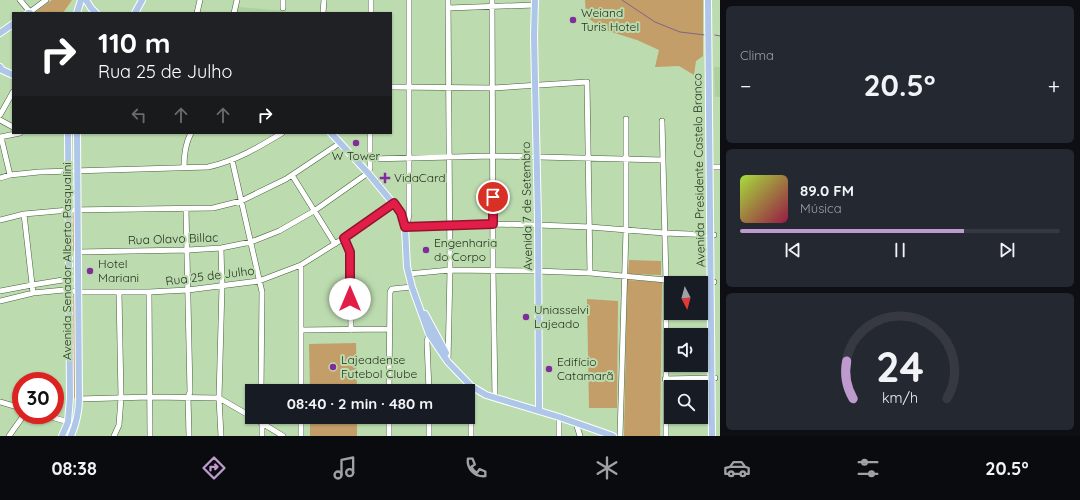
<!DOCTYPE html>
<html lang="pt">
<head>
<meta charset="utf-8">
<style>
  body { margin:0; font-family:Quicksand,sans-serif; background:#242831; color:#f1f3f6; height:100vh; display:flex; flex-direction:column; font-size:15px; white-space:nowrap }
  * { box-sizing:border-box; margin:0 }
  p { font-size:13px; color:#9ea1a6 }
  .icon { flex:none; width:22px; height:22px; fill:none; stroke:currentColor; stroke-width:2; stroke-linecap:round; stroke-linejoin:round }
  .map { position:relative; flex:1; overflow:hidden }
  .sheet { display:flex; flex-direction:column; gap:6px; padding:6px; background:#0d0f14; width:360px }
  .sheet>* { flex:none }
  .banner { position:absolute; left:12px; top:12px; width:380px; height:122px; border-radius:0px; box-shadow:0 1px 3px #0004; background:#202124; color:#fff; overflow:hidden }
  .needle { width:26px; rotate:174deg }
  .controls { position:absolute; left:664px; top:276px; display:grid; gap:8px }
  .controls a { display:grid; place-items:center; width:44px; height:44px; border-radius:0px; background:#171b24; box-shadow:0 1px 3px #0004; font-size:20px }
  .speed { position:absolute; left:12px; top:372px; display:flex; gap:8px; font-size:20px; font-weight:700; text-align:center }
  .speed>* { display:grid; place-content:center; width:52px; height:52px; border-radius:50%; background:#171b24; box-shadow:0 1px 3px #0004; line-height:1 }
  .speed .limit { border:6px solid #d22; background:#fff; color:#111 }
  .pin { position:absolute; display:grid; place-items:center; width:34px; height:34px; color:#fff; margin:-17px; border:2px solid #fff; border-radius:50%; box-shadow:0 1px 4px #0007 }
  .me { position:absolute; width:44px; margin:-22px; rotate:0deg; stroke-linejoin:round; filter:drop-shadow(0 0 3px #0008) }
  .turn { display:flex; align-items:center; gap:14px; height:84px; padding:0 20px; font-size:18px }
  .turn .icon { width:52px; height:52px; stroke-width:2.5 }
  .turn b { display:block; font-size:28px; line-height:34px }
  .lanes { display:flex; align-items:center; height:38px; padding:0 20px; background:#0003; justify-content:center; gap:20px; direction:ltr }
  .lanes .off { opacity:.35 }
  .big { font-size:30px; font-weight:800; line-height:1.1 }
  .sheet .card { flex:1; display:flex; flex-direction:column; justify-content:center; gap:6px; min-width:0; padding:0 14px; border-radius:6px; background:#242831 }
  .sheet .dial { align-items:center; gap:0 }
  .dial svg { height:104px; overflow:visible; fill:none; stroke:#363941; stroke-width:7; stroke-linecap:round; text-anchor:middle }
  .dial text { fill:#f1f3f6; stroke:none }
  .song { display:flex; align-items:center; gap:12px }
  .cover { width:48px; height:48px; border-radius:6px; background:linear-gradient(135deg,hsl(80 70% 55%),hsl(340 70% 35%)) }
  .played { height:4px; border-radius:2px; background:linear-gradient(90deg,#be9ace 70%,#363941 70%) }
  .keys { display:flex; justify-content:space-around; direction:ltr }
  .heat { display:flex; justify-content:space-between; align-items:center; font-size:22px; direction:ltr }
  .trip { position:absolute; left:245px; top:384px; width:230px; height:40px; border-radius:0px; background:#171b24; box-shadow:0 1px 3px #0004; font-weight:800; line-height:40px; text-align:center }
  .menu { display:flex; height:64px; justify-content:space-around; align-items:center; background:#090b0e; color:#9ea1a6 }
  .menu .icon { width:28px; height:28px }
  .menu .selected { color:#be9ace }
  .menu b { font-size:18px; color:#f1f3f6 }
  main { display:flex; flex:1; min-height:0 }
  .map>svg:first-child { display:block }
  .built { fill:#add19e }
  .green { fill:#c39e68 }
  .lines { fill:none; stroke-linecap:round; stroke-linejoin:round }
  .stream { stroke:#7e6587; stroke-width:1 }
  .minor-casing { stroke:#46613a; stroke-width:6 }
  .major-casing { stroke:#fff; stroke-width:8 }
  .minor { stroke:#fff; stroke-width:5 }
  .major { stroke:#aec7e8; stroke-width:6 }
  .route-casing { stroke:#92132f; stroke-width:10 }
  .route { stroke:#e11d48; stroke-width:7 }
  .poi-dot { fill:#802d9c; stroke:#bcdbaf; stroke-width:1.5 }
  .labels { text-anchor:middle; stroke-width:4; stroke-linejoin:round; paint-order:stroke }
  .poi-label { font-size:12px; fill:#24311f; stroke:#bcdbaf; text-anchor:start }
  .street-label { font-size:12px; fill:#24311f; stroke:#bcdbaf }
</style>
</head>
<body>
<main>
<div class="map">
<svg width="720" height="436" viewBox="0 0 720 436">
  <rect width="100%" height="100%" fill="#bcdbaf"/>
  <path class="built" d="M238 7 285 11 284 13H236Z
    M714 67H720V97H715Z"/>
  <path class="green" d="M52 0H72L63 13H34Z
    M585 0H703V56L696 61 694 75 679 66 655 67 659 50 637 40 605 30 586 17Z
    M72 213H74L75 250 72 252Z
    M629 260 661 261V275L628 274Z
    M627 280 662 282 660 436H624Z
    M73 293H75V398H73Z
    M587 299 618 301 617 408H589Z
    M356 343 357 391H310L309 344Z
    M310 417H357V436H310Z"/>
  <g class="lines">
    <path class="stream" d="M622 0 655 22 680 32 705 35
      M715 35 720 36"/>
    <defs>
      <path id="minor" d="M20 0 30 12 46 0
        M448 0 450 270 448 362
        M492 0 493 270 495 398
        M283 8V0
        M448 8 535 5
        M197 13 200 0
        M234 13 237 0
        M323 13 324 0
        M371 13V0
        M391 87 493 88 587 82 590 273
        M0 115 13 92
        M0 120 13 127
        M662 121 666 280V436
        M0 137 20 133
        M1 137 10 175
        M370 159 493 156 663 160
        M232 160 262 292 261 391
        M184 167C184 155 185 144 191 133
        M710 167H720
        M292 175 335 244
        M0 178 10 175 39 172 208 167C236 161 259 147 282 133
        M186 209 190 392 188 397 189 436
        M24 214 33 293
        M0 220 24 214 69 210 213 208 241 201 286 179 340 143
        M405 224 408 220 409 214V0
        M405 227 493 224 538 225 590 227 664 233 714 235
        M344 238 350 252 351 330
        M221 248 222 286 219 398 221 436
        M78 252 188 250 221 248 251 242 279 231 314 211 368 173 370 168V133
        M408 274 450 270 535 271 590 273 666 280 714 282
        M0 291 32 285 69 279
        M149 292 150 436
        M0 301 33 293 64 290 78 292H149L188 290 259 281 301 265 344 238 394 203
        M301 330 389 329
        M665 379 715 378
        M301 391V265
        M389 391 390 292 392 289 412 287
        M429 391 427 341 429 334
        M79 399 150 397 219 398 252 417
        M0 402 21 408
        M45 415 68 422
        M252 417 283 436
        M301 417V436
        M389 417V436
        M429 417V436
        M576 423 580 436
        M9 436 24 415
        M114 436 119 425 121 398 119 292
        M262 436V417
        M471 436V386
        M559 436V417
        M620 436 626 230V119"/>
      <path id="major" d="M86 0 91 8 96 13
        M535 0 534 36 538 220 539 411
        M708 0 712 436
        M28 13H30
        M77 13 81 0
        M135 13 142 0
        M0 33 13 24
        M0 67 2 70 13 75
        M331 133 368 173 401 213 405 227 407 267 412 287 429 334 448 362 471 386 486 395 559 417 613 436
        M425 314 446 353
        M62 436 68 422 70 398 68 133
        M71 436C76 424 79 413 79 399L77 133"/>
    </defs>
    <use href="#minor" class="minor-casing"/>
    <use href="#major" class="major-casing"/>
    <use href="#minor" class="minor"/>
    <use href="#major" class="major"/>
  </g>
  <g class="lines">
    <defs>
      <path id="route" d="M350 299V252L344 238 394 203 401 213 405 227 493 224V197"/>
    </defs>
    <use href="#route" class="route-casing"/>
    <use href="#route" class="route"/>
  </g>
  <g class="poi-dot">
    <circle cx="573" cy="20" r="4"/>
    <circle cx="356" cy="143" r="4"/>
    <path d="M383 172h4v4h4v4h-4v4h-4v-4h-4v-4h4z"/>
    <circle cx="426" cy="250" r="4"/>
    <circle cx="90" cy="271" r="4"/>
    <circle cx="526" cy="317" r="4"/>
    <circle cx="333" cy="367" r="4"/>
    <circle cx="549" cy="369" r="4"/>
  </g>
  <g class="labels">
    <g class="poi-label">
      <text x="581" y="17">Weiand<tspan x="581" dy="14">Turis Hotel</tspan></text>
      <text x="356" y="160" text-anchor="middle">W Tower</text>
      <text x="394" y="182">VidaCard</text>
      <text x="434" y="247">Engenharia<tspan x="434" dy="14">do Corpo</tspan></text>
      <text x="98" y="268">Hotel<tspan x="98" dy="14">Mariani</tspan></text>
      <text x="534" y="314">Uniasselvi<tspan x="534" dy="14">Lajeado</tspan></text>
      <text x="341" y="364">Lajeadense<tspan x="341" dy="14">Futebol Clube</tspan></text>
      <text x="557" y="366">Edifício<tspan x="557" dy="14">Catamarã</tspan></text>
    </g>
    <g class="street-label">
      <text transform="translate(699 170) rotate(-91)" y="4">Avenida Presidente Castelo Branco</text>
      <text transform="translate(527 206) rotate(-91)" y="4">Avenida 7 de Setembro</text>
      <text transform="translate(173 239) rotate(-2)" y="4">Rua Olavo Billac</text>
      <text transform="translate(67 261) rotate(-90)" y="4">Avenida Senador Alberto Pasqualini</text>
      <text transform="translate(210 276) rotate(-7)" y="4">Rua 25 de Julho</text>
    </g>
  </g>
</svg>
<div class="controls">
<a><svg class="needle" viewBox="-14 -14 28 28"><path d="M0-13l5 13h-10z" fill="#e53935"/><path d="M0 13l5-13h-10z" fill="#9ea1a6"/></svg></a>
<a><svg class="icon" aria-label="sound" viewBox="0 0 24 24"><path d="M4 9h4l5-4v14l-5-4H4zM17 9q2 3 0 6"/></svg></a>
<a><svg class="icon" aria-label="search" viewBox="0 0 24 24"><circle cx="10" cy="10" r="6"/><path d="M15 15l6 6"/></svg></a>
</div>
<div class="speed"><div class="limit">30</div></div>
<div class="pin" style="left:493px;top:197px;background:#d93025"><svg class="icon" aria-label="arrive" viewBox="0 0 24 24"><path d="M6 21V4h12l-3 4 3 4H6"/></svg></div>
<svg class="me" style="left:350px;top:299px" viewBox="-20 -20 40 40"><circle r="19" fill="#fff"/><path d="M0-13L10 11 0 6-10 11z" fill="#e11d48"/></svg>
<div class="trip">08:40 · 2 min · 480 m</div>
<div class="banner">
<div class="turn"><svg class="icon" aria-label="right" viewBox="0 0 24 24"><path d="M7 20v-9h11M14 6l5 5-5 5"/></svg><div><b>110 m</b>Rua 25 de Julho</div></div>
<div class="lanes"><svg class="icon off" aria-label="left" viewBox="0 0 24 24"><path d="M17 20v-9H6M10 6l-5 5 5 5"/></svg><svg class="icon off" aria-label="ahead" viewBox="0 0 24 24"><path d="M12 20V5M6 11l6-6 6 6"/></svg><svg class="icon off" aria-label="ahead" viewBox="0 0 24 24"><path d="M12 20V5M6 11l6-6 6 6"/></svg><svg class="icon" aria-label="right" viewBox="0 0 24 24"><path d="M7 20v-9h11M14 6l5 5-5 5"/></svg></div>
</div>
</div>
<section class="sheet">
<div class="card"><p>Clima</p>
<div class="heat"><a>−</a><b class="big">20.5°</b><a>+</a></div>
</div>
<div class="card">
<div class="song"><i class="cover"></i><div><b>89.0 FM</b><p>Música</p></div></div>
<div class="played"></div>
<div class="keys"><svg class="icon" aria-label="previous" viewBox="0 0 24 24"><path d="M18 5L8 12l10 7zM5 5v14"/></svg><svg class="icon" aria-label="pause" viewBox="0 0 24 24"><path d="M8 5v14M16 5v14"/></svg><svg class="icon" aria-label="next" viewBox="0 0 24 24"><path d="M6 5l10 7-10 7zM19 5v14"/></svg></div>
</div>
<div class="card dial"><svg viewBox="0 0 100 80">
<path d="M14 69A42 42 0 1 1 86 69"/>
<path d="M14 69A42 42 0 0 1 9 40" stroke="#be9ace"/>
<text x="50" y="56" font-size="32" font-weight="700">24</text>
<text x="50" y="72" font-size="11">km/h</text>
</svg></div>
</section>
</main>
<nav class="menu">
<b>08:38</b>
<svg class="icon selected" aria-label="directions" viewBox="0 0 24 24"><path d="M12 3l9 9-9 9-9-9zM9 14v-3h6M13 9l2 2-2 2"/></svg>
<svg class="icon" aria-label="music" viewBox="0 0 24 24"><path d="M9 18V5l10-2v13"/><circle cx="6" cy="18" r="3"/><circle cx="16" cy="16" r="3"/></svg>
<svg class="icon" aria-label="phone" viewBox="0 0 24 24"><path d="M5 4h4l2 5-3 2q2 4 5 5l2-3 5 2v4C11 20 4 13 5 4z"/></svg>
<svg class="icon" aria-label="climate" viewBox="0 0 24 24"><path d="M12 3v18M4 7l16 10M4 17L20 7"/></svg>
<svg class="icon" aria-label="car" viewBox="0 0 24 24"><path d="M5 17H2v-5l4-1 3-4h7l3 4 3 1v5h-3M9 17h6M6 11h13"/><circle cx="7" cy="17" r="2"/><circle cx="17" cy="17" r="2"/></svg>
<svg class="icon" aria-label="filters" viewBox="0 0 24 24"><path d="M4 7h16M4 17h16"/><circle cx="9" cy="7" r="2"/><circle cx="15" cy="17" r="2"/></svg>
<b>20.5°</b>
</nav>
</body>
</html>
